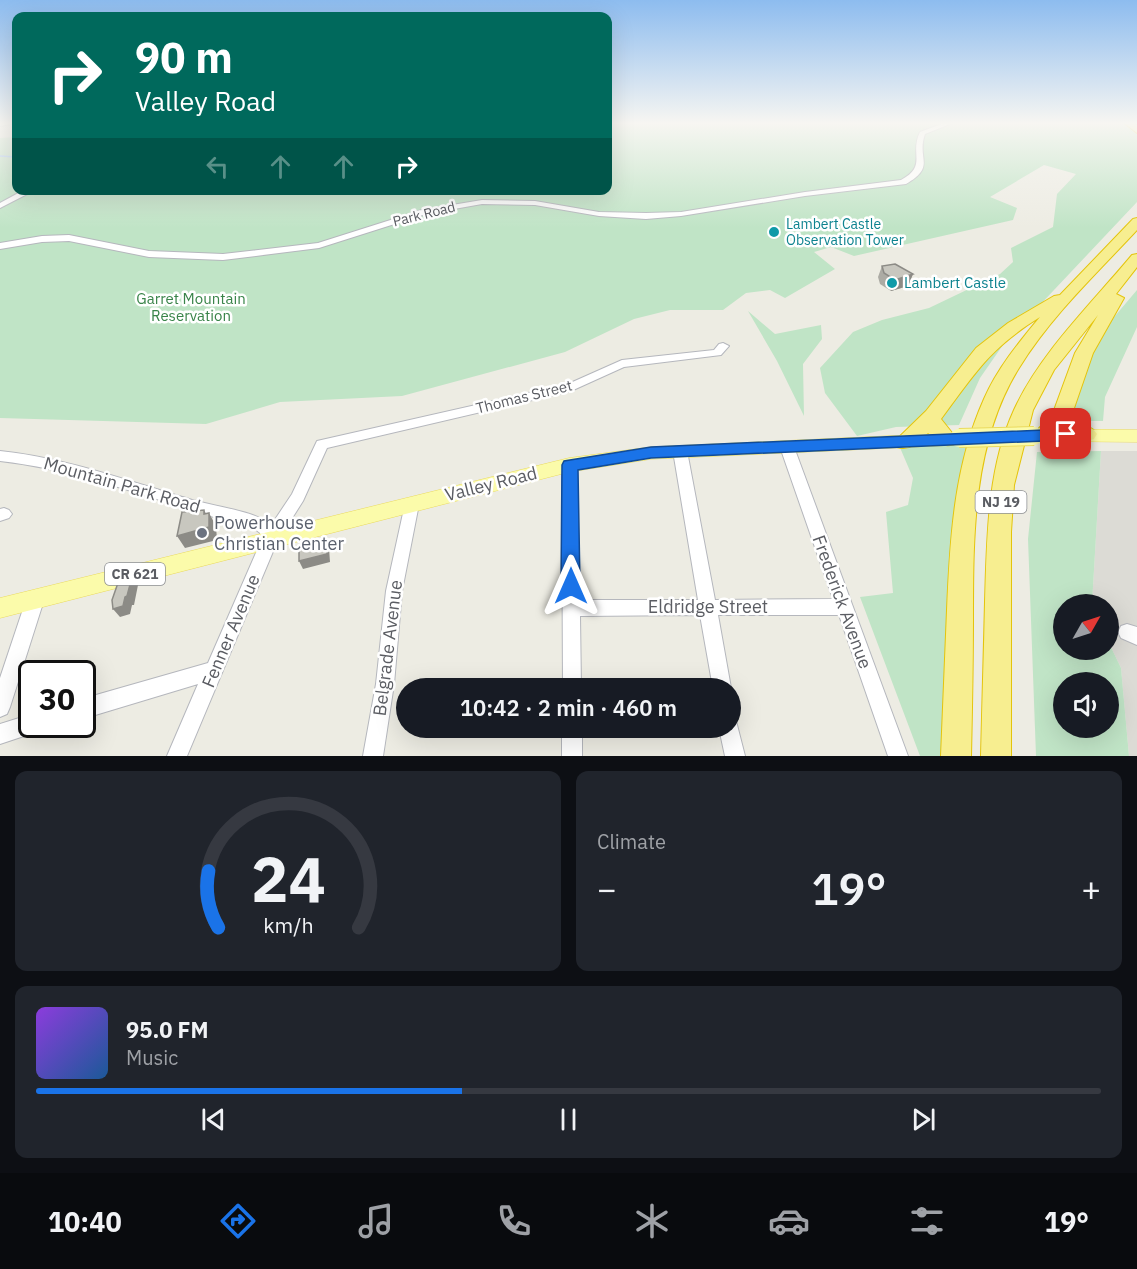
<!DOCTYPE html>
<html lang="en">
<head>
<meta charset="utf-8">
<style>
  body { margin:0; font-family:"IBM Plex Sans",sans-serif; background:#20242c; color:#f1f3f6; height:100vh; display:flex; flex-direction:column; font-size:22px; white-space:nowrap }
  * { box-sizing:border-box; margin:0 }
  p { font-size:20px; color:#9ea1a6 }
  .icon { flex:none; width:33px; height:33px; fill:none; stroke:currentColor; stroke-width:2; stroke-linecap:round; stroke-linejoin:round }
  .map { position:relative; height:756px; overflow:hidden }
  .details { display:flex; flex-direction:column; gap:15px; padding:15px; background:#0d0f14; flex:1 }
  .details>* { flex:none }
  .hud { position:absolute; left:12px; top:12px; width:600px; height:183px; border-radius:12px; box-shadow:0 6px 24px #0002; background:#00695c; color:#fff; overflow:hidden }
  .needle { width:39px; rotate:51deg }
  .buttons { position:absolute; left:1053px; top:594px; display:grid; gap:12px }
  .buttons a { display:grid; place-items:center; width:66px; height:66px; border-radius:50%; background:#171b24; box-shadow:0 6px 24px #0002; font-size:30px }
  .speed { position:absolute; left:18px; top:660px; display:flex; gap:12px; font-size:30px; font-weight:700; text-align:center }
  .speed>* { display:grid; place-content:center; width:78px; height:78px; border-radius:50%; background:#171b24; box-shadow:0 6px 24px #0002; line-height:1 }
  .speed .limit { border:3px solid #111; border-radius:9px; background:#fff; color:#111 }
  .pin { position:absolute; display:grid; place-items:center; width:51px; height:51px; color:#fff; margin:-26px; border-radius:12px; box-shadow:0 3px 9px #0006 }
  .me { position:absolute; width:66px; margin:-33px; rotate:0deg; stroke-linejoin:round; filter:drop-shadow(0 0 4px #0008) }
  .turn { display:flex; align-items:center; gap:21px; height:126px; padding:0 24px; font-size:27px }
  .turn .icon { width:78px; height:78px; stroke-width:2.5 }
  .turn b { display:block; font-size:42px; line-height:51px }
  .lanes { display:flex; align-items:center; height:57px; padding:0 24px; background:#0003; justify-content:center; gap:30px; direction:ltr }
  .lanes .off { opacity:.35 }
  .big { font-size:45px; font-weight:600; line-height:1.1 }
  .details .widget { flex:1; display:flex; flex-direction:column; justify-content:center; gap:9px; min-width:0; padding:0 21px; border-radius:12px; background:#20242c }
  .details .dial { align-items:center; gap:0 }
  .dial svg { height:156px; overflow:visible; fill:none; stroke:#363941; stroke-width:7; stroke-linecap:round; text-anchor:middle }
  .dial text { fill:#f1f3f6; stroke:none }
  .song { display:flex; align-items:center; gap:18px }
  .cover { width:72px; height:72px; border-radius:9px; background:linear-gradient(135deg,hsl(270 70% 55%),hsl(210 70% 35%)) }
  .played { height:6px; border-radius:3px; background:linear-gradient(90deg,#1a73e8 40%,#363941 40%) }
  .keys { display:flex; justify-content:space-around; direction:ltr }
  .heat { display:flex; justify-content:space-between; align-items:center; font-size:33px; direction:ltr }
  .details .tiles { flex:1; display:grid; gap:15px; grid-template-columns:1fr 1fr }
  .widget:last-child { grid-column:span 2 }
  .trip { position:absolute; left:396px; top:678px; width:345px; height:60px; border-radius:30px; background:#171b24; box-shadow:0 6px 24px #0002; font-weight:600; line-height:60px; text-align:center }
  .menu { display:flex; height:96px; justify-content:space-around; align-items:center; background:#090b0e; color:#9ea1a6 }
  .menu .icon { width:42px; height:42px }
  .menu .on { color:#1a73e8 }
  .menu b { font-size:27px; color:#f1f3f6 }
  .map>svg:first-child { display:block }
  .industrial { fill:#dcdbd5 }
  .green { fill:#c0e4c6; fill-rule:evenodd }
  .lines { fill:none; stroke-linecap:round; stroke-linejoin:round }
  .stream { stroke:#a5c7fa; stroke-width:1.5 }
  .minor-casing { stroke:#b5b7bd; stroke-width:2 }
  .major-casing { stroke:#eada5f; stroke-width:1 }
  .highway-casing { stroke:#e4c40b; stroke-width:2 }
  .minor { fill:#fff; fill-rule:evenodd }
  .major { fill:#fbfbaa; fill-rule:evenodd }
  .highway { fill:#f7ee90; fill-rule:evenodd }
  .major-bridge-casing { stroke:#eada5f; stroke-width:20; stroke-linecap:butt }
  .major-bridge { stroke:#fbfbaa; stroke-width:18 }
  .wall { fill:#acaba4 }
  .shaded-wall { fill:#8c8b86 }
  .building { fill:#c8c7bf; stroke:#8c8b86; stroke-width:1.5 }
  .route { fill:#1a73e8; stroke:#114b97; stroke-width:1.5 }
  .culture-dot { fill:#0f9aa8; stroke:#fff; stroke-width:2 }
  .worship-dot { fill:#6b7280; stroke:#fff; stroke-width:2 }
  .labels { text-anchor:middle; stroke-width:5; stroke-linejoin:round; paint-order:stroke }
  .far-street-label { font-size:14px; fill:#5b5d63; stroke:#fff }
  .far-culture-label { font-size:14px; fill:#0d838f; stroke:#fff; text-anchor:start }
  .shield { fill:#fff; stroke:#8c8e92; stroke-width:1.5 }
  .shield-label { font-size:14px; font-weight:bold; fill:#5b5d63 }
  .culture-label { font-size:15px; fill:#0d838f; stroke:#fff; text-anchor:start }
  .park-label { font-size:15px; fill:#398449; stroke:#fff }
  .street-label { font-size:15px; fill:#5b5d63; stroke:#fff }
  .near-street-label { font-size:18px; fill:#5b5d63; stroke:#fff }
  .near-worship-label { font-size:18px; fill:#5b616d; stroke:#fff; text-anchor:start }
</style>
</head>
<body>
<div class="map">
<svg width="1137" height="756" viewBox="0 0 1137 756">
  <rect width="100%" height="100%" fill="#edece3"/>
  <path class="industrial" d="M1101 451H1137V756H1129L1121 668 1109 643 1108 604H1092Z"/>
  <path class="green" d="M608 122H1124L1137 132V202L1005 342 980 378 959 425 896 427 857 436 825 393 820 368 853 332 882 320 929 308 1000 274 1013 262 1011 248 1053 227 1057 194 1076 174 1044 165 990 197 1017 208 1013 220 854 256 831 247 814 252 835 269 785 298 770 290 746 293 723 310H670L634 319 565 352 402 396 280 402 206 424 0 418V138L16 137V190H608Z
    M1137 290V327L1105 397 1103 421H1047L1087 349Z
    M748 311 775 334 821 325 822 339 803 364 804 416 777 361Z
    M898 443 969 444 942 756H920L860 597 893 593 886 512 908 505 913 478Z
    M1101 451 1092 604H1064V650H1108L1109 643 1121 668 1129 756H1036L1028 539 1037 452ZM1064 682H1108V728H1064Z"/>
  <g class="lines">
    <path class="stream" d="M0 156 16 157"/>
    <defs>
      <path id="minor" d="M0 122H16V123L0 126Z
        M947 122H955L925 134C916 159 937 166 906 184L805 196 681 216 646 219 599 216 535 205 482 204 426 214 319 248 223 260 149 257 69 241 42 242 0 249V243L42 236 69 235 149 251 223 254 318 243 422 210 482 200 535 201 599 212 646 213 681 212 805 192 901 180C928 165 909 154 920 132Z
        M24 190H35L0 208V203Z
        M723 343 729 346 721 355 624 367 571 391 327 448 303 501 277 542 187 756H167L198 684 82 719V699L208 663 262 539 260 533 255 529C170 506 88 471 0 461V451C67 458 128 481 192 500 218 507 249 510 272 524L292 494 317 441 568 384 622 360 714 350 719 344Z
        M787 442 792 444 794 447 908 756H888L839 615H718L731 688 730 690V688H713L700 615 580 616 581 688H563L562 465 564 461 569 460 574 461 576 465 579 600H698L673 451 675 447H685L687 451 715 600 833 599 780 447 782 444Z
        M412 498 417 500 419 504 402 591 394 684 383 756H363L376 684 386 591 405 504 407 500Z
        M4 508 9 510 12 514 9 518 0 521V509Z
        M35 592 41 595 44 600 10 707 7 714 0 717V678L26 600 29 595Z
        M1127 624 1137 627V645L1121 638 1118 632 1121 626Z
        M32 714V724H42L39 731 0 744V724Z
        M730 719 736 721 745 756H725L719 728H730Z
        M562 728H582V756H562Z"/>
      <path id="major" d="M1037 429 1137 430V442L1037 441 1031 439 1029 435 1031 431Z
        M956 433 962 435 964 439 962 443 956 445 651 459 569 472 0 618V598L569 458 651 447Z"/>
      <path id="highway" d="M1123 122H1132L1137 125V133Z
        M1137 218V230C1096 274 1051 316 1019 368 973 442 973 535 973 619 973 665 972 711 971 756H941C943 707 945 659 947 610 950 538 954 466 984 399 997 369 1019 342 1040 317 990 348 975 373 941 419L957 439 954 444C942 448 937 441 928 433 919 442 910 451 897 447L894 442 926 411 976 348 1008 323 1054 296 1060 295 1133 219Z
        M1137 254V267L1116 294 1124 298 1093 353 1072 414C1077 426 1091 424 1097 434L1094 439 1087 441 1062 430C1054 438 1047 443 1036 440L1033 435 1053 413 1075 353 1098 315 1054 370 1033 410 1014 485 1011 532V756H981C982 705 984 653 985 602 987 538 987 469 1014 410 1040 353 1092 303 1132 255Z"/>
    </defs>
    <use href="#minor" class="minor-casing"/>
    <use href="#major" class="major-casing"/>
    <use href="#highway" class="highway-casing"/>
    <use href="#minor" class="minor"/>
    <use href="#major" class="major"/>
    <use href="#highway" class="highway"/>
    <defs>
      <path id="major-bridge" d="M959 438 1034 436"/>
    </defs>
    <use href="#major-bridge" class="major-bridge-casing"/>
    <use href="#major-bridge" class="major-bridge"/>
  </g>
  <path class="wall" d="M882 266 913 274 908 286 891 291 880 284 878 277Z"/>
  <path class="shaded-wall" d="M913 274 908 286 891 291 895 280Z
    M204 510 209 519V513L216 526 217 540 185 548 177 536 204 514Z
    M326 540 329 548 330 562 303 569 299 561Z
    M132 577 138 585 134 605H132L130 614 120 617 113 609Z"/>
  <path class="building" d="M895 264 913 274 895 280 884 273 882 266Z
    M204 510V514L209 513V527L177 536 182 512Z
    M326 540 327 554 299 561V547Z
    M132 577 127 596 125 597 123 606 113 609 112 600 119 580Z"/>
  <linearGradient id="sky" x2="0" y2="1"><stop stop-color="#8dbcef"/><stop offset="0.54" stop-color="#f7f6f2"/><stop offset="1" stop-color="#f7f6f2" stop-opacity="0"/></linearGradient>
  <rect width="1137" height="228" fill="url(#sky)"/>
  <path class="route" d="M1066 429 1072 430 1074 434 1072 438 1066 440 651 458 578 470 580 586 578 592 571 594 564 592 561 586 562 465 564 461 651 447Z"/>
  <g class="culture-dot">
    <circle cx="774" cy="232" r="6"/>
    <circle cx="892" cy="283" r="6"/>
  </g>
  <circle class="worship-dot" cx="202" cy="533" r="6"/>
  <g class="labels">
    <g class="far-street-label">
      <text transform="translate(424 214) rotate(-14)" y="5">Park Road</text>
    </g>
    <g class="far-culture-label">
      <text x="786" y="229">Lambert Castle<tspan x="786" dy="16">Observation Tower</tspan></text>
    </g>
    <g class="shield">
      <rect x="975.5" y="491" width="51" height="22" rx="4.5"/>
      <rect x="105" y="563" width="60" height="22" rx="4.5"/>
    </g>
    <g class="shield-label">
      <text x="1001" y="507">NJ 19</text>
      <text x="135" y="579">CR 621</text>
    </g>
    <g class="culture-label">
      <text x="904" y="288">Lambert Castle</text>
    </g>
    <g class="park-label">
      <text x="191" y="304">Garret Mountain<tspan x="191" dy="17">Reservation</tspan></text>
    </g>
    <g class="street-label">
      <text transform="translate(524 397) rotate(-14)" y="5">Thomas Street</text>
    </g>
    <g class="near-street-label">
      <text transform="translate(491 484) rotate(-14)" y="6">Valley Road</text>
      <text transform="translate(122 485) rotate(16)" y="6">Mountain Park Road</text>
      <text transform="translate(842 602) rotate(70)" y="6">Frederick Avenue</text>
      <text x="708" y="613">Eldridge Street</text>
      <text transform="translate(231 631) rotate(-67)" y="6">Fenner Avenue</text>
      <text transform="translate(388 648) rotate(-83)" y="6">Belgrade Avenue</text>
    </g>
    <g class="near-worship-label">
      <text x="214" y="529">Powerhouse<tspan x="214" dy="21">Christian Center</tspan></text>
    </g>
  </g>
</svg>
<div class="buttons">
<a><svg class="needle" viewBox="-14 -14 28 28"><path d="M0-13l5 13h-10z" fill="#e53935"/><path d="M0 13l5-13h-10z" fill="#9ea1a6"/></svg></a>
<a><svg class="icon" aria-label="sound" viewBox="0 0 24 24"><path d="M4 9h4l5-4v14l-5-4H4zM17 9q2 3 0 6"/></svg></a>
</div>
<div class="speed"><div class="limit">30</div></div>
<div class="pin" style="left:1066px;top:434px;background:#d93025"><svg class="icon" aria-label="arrive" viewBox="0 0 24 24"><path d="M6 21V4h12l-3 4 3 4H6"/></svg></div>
<svg class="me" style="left:571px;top:586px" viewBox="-20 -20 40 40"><path d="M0-17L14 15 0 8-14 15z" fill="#1a73e8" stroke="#fff" stroke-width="4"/></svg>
<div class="trip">10:42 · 2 min · 460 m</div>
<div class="hud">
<div class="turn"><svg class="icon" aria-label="right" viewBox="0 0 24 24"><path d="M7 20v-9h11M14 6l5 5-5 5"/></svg><div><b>90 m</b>Valley Road</div></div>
<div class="lanes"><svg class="icon off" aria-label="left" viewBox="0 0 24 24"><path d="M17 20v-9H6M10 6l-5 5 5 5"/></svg><svg class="icon off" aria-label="ahead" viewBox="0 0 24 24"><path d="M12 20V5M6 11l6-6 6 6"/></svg><svg class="icon off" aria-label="ahead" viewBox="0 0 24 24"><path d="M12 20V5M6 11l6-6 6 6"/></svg><svg class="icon" aria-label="right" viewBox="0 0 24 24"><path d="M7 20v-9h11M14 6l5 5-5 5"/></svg></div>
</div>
</div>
<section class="details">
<div class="tiles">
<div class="widget dial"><svg viewBox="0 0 100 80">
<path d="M14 69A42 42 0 1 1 86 69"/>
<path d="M14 69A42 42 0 0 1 9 40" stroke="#1a73e8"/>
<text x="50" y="56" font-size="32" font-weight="700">24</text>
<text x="50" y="72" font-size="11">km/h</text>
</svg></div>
<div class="widget"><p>Climate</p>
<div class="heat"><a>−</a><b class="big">19°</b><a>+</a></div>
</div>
<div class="widget">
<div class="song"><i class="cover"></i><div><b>95.0 FM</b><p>Music</p></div></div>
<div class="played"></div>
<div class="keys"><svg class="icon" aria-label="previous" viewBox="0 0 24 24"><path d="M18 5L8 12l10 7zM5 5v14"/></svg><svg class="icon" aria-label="pause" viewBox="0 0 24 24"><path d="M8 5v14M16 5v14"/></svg><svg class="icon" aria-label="next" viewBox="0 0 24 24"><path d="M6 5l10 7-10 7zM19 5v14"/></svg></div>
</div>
</div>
</section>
<nav class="menu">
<b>10:40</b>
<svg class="icon on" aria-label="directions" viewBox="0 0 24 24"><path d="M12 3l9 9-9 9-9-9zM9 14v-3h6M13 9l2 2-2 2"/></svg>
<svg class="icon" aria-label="music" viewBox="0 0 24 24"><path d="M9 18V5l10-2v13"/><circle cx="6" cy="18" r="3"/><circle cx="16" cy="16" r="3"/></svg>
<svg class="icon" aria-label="phone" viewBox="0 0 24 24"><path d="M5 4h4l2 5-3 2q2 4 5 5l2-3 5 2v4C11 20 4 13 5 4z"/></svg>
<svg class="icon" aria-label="climate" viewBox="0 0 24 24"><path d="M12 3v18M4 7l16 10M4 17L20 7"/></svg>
<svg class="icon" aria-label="car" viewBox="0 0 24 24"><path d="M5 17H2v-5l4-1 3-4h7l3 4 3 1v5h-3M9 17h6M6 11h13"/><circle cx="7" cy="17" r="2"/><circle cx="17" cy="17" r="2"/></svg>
<svg class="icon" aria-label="filters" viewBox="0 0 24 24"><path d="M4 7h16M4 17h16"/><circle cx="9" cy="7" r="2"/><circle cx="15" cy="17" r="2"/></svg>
<b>19°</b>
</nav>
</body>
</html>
